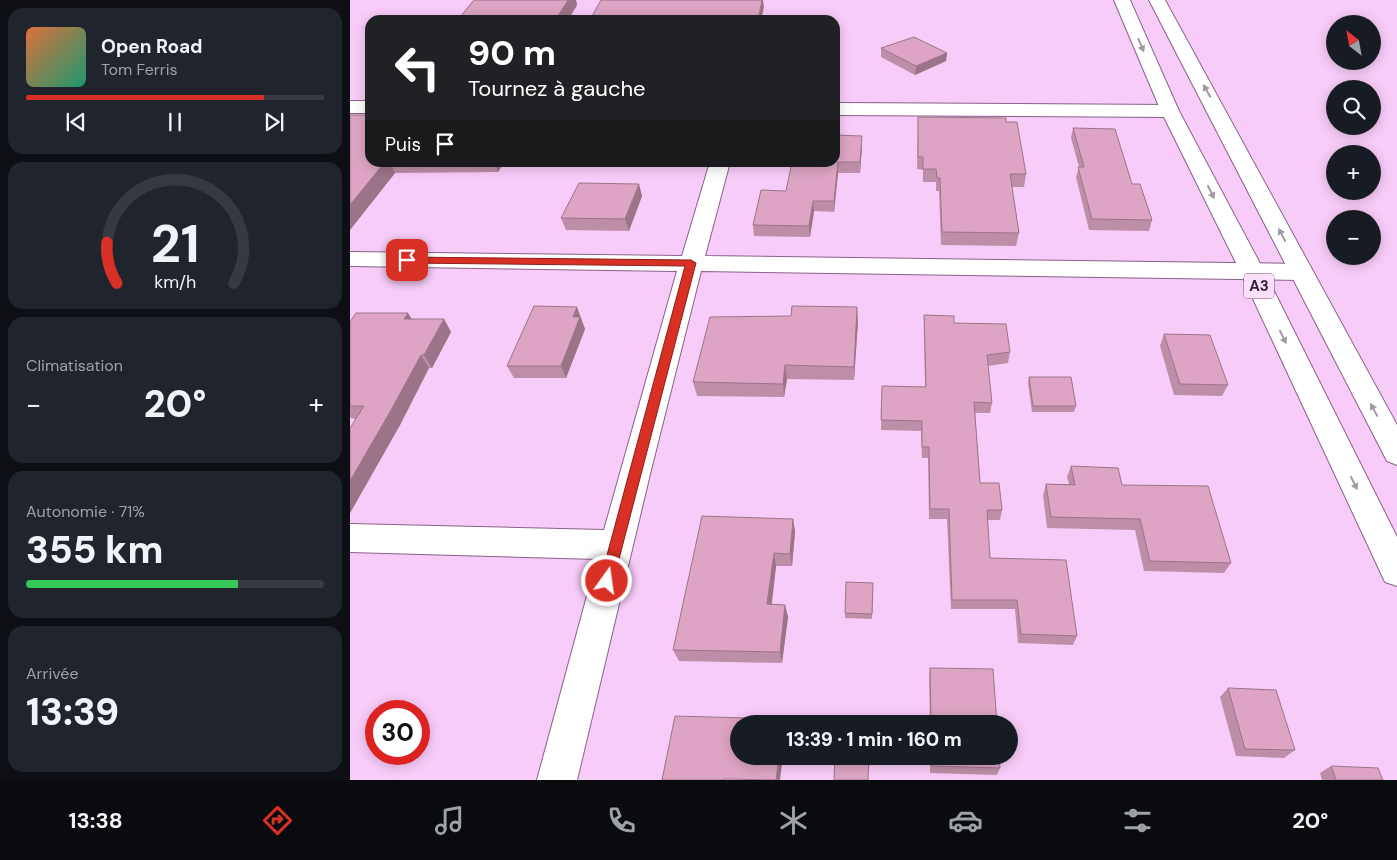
<!DOCTYPE html>
<html lang="fr">
<head>
<meta charset="utf-8">
<style>
  body { margin:0; font-family:"DM Sans",sans-serif; background:#20242c; color:#f1f3f6; height:100vh; display:flex; flex-direction:column; font-size:19px; white-space:nowrap }
  * { box-sizing:border-box; margin:0 }
  p { font-size:16px; color:#9ea1a6 }
  .icon { flex:none; width:28px; height:28px; fill:none; stroke:currentColor; stroke-width:2; stroke-linecap:round; stroke-linejoin:round }
  .map { position:relative; flex:1; overflow:hidden }
  .side { display:flex; flex-direction:column; gap:8px; padding:8px; background:#0d0f14; width:350px }
  .side>* { flex:none }
  .hud { position:absolute; left:15px; top:15px; width:475px; height:152px; border-radius:15px; box-shadow:0 2px 12px #0003; background:#202124; color:#fff; overflow:hidden }
  .needle { width:32px; rotate:329deg }
  .controls { position:absolute; left:976px; top:15px; display:grid; gap:10px }
  .controls a { display:grid; place-items:center; width:55px; height:55px; border-radius:50%; background:#171b24; box-shadow:0 2px 12px #0003; font-size:25px }
  .speed { position:absolute; left:15px; top:700px; display:flex; gap:10px; font-size:25px; font-weight:700; text-align:center }
  .speed>* { display:grid; place-content:center; width:65px; height:65px; border-radius:50%; background:#171b24; box-shadow:0 2px 12px #0003; line-height:1 }
  .speed .limit { border:8px solid #d22; background:#fff; color:#111 }
  .pin { position:absolute; display:grid; place-items:center; width:42px; height:42px; color:#fff; margin:-21px; border-radius:10px; box-shadow:0 2px 8px #0006 }
  .me { position:absolute; width:55px; margin:-28px; rotate:14deg; stroke-linejoin:round; filter:drop-shadow(0 0 4px #0008) }
  .turn { display:flex; align-items:center; gap:18px; height:105px; padding:0 20px; font-size:22px }
  .turn .icon { width:65px; height:65px; stroke-width:2.5 }
  .turn b { display:block; font-size:35px; line-height:42px }
  .then { display:flex; align-items:center; height:48px; padding:0 20px; background:#0003; gap:10px; font-size:19px }
  .big { font-size:38px; font-weight:800; line-height:1.1 }
  .side .card { flex:1; display:flex; flex-direction:column; justify-content:center; gap:8px; min-width:0; padding:0 18px; border-radius:15px; background:#20242c }
  .side .dial { align-items:center; gap:0 }
  .dial svg { height:130px; overflow:visible; fill:none; stroke:#363941; stroke-width:7; stroke-linecap:round; text-anchor:middle }
  .dial text { fill:#f1f3f6; stroke:none }
  .song { display:flex; align-items:center; gap:15px }
  .cover { width:60px; height:60px; border-radius:8px; background:linear-gradient(135deg,hsl(20 70% 55%),hsl(160 70% 35%)) }
  .played { height:5px; border-radius:2px; background:linear-gradient(90deg,#d93025 80%,#363941 80%) }
  .keys { display:flex; justify-content:space-around; direction:ltr }
  .heat { display:flex; justify-content:space-between; align-items:center; font-size:28px; direction:ltr }
  .charge { height:8px; border-radius:4px; background:linear-gradient(90deg,#34c759 71%,#363941 0) }
  .trip { position:absolute; left:380px; top:715px; width:288px; height:50px; border-radius:25px; background:#171b24; box-shadow:0 2px 12px #0003; font-weight:800; line-height:50px; text-align:center }
  .menu { display:flex; height:80px; justify-content:space-around; align-items:center; background:#090b0e; color:#9ea1a6 }
  .menu .icon { width:35px; height:35px }
  .menu .active { color:#d93025 }
  .menu b { font-size:22px; color:#f1f3f6 }
  main { display:flex; flex:1; min-height:0 }
  .map>svg:first-child { display:block }
  .lines { fill:none; stroke-linecap:round; stroke-linejoin:round }
  .minor-casing { stroke:#886189; stroke-width:2 }
  .trunk-casing { stroke:#886189; stroke-width:2 }
  .minor { fill:#fff; fill-rule:evenodd }
  .trunk { fill:#fff; fill-rule:evenodd }
  .wall { fill:#be8ea8 }
  .shaded-wall { fill:#9b7488 }
  .building { fill:#dda5c3; stroke:#9b7488 }
  .oneway { fill:#a29aa2 }
  .route { fill:#d93025; stroke:#8d1f18 }
  .labels { text-anchor:middle; stroke-width:4.5; stroke-linejoin:round; paint-order:stroke }
  .shield { fill:#fbe0fb; stroke:#6d596d; stroke-width:1 }
  .shield-label { font-size:15px; font-weight:bold; fill:#301f30 }
</style>
</head>
<body>
<main>
<section class="side">
<div class="card">
<div class="song"><i class="cover"></i><div><b>Open Road</b><p>Tom Ferris</p></div></div>
<div class="played"></div>
<div class="keys"><svg class="icon" aria-label="previous" viewBox="0 0 24 24"><path d="M18 5L8 12l10 7zM5 5v14"/></svg><svg class="icon" aria-label="pause" viewBox="0 0 24 24"><path d="M8 5v14M16 5v14"/></svg><svg class="icon" aria-label="next" viewBox="0 0 24 24"><path d="M6 5l10 7-10 7zM19 5v14"/></svg></div>
</div>
<div class="card dial"><svg viewBox="0 0 100 80">
<path d="M14 69A42 42 0 1 1 86 69"/>
<path d="M14 69A42 42 0 0 1 8 44" stroke="#d93025"/>
<text x="50" y="56" font-size="32" font-weight="700">21</text>
<text x="50" y="72" font-size="11">km/h</text>
</svg></div>
<div class="card"><p>Climatisation</p>
<div class="heat"><a>−</a><b class="big">20°</b><a>+</a></div>
</div>
<div class="card"><p>Autonomie · 71%</p><b class="big">355 km</b><div class="charge"></div></div>
<div class="card"><p>Arrivée</p><b class="big">13:39</b></div>
</section>
<div class="map">
<svg width="1047" height="780" viewBox="0 0 1047 780">
  <rect width="100%" height="100%" fill="#f8ccf8"/>
  <g class="lines">
    <defs>
      <path id="minor" d="M0 101H20V113H0Z
        M485 103 820 105 827 107 829 111 827 115 820 117 485 115Z
        M360 162H380L355 256 951 264 959 267 963 272 959 277 951 280 351 271 301 470 227 780H187L247 559 0 552V524L254 530 327 271 0 266V252L332 256Z"/>
      <path id="trunk" d="M764 0H780L829 111 914 271 1047 537V586L1035 582 890 271 811 111Z
        M799 0H815L1047 425V465L1037 461Z"/>
    </defs>
    <use href="#minor" class="minor-casing"/>
    <use href="#trunk" class="trunk-casing"/>
    <use href="#minor" class="minor"/>
    <use href="#trunk" class="trunk"/>
  </g>
  <path class="wall" d="M124 0H226L227 5 218 20H113L111 16Z
    M531 48 597 53 596 61 565 75 531 57Z
    M0 115 20 162H154L148 172 45 173 0 230Z
    M568 117 656 122 676 174 674 187H662L669 233 666 246 591 245 589 191H586V182H573V170L567 169Z
    M723 128 782 184 802 220 799 231 739 230 726 177 729 167 721 138Z
    M512 146 510 173H488L484 212 464 211 460 237 404 236 403 225 436 191Z
    M292 196 279 231 216 230 211 218Z
    M574 315 604 323 660 352 658 363 638 366 642 403 640 413H625L630 483 652 510 650 520H637L640 558 727 636 723 645 668 643 665 609H601L597 519H579L578 458H572L571 431 531 430 532 386 575 387 574 326Z
    M232 318 231 320 235 329 216 378H164L157 366Z
    M61 319H94L101 332 82 368H79L50 425 0 513V428L6 419 0 418V322Z
    M508 321 504 380 437 379 434 397 347 396 343 382Z
    M814 334 878 385 872 396 824 395 810 346Z
    M679 377 726 406 724 412H682L678 383Z
    M721 466 772 485 881 563 874 573 794 571 785 530 697 528 693 495 696 484H719L717 477Z
    M443 519 445 532 442 566H426L422 604 435 605 438 617 432 663 329 661 323 650Z
    M523 583 522 619 495 618V613Z
    M580 668 647 724H580L579 676Z
    M878 688 945 750 934 758 886 756 870 697Z
    M580 756H649L650 768 647 775 580 773Z
    M981 766 1033 780H972L970 773Z"/>
  <path class="shaded-wall" d="M218 0H226L227 5 218 20H209L208 16Z
    M412 0H413L414 7 411 20H408Z
    M597 53 596 61 565 75 566 66Z
    M512 136V146L510 173V162Z
    M35 162H39L45 173 0 230V205Z
    M144 162H154L148 172Z
    M488 162V173L484 212V201Z
    M289 184 292 196 279 231 275 219Z
    M463 201 464 211 460 237 459 226Z
    M227 307 235 329 216 378 211 366 223 317Z
    M507 307 508 321 504 380V367Z
    M58 313 66 326 54 319Z
    M94 319 101 332 82 368 74 355Z
    M71 355 79 368 50 425 0 513V481Z
    M435 365 437 379 434 397 433 384Z
    M443 519 445 532 442 566 440 554Z
    M424 553 426 566 420 616 417 604Z
    M435 605 438 617 432 663 430 652Z
    M429 756H433L430 780H426Z"/>
  <path class="building" d="M124 0H218L208 16H111Z
    M251 0H412L408 20H240Z
    M564 37 597 53 566 66 531 48Z
    M0 115H20V162H35L0 205Z
    M568 117 656 118V122H667L676 174H660L669 233 592 232 590 178H587L586 169H573V157H568Z
    M723 128 765 129 782 184H790L802 220 742 219 728 167H734Z
    M485 135 512 136 510 162H488L484 201H463L459 226 403 225 411 190 436 191 442 162H485Z
    M229 183 289 184 275 219 211 218Z
    M184 306 227 307 223 317H230L211 366H157Z
    M442 306 507 307 504 367 435 365 433 384 343 382 360 317 441 316Z
    M6 313H58L54 319H94L74 355H71L40 412 0 481V428L14 406H0V322Z
    M574 315 604 316V323L656 324 660 352 637 355 642 403 624 402 630 483H649L652 510H637L640 558 716 560 727 636 671 634 667 600H602L599 509H580L579 447H572V421L531 420 532 386 576 387Z
    M814 334 860 335 878 385 830 384Z
    M679 377H721L726 406H683Z
    M721 466 768 468 772 485 858 486 881 563 800 561 790 519 701 517 696 484 725 485Z
    M352 516 443 519 440 554 424 553 417 604 435 605 430 652 323 650Z
    M496 582 523 583 522 614 495 613Z
    M580 668 643 669 647 724H581Z
    M878 688 926 690 945 750 895 749Z
    M325 716 433 719 432 724H389V756H429L426 780 374 779V780H312Z
    M485 756H519L518 780H484Z
    M582 756H649L650 768 582 766Z
    M981 766 1028 768 1033 780H986Z"/>
  <defs><path id="oneway-solid" d="M-6-.8H1V-3.2L6.5 0L1 3.2V.8H-6Z" transform="scale(1.25)"/></defs>
  <g class="oneway">
    <use href="#oneway-solid" transform="translate(791 45) rotate(67)"/>
    <use href="#oneway-solid" transform="translate(857 91) rotate(-119)"/>
    <use href="#oneway-solid" transform="translate(861 192) rotate(63)"/>
    <use href="#oneway-solid" transform="translate(932 235) rotate(-117)"/>
    <use href="#oneway-solid" transform="translate(933 337) rotate(64)"/>
    <use href="#oneway-solid" transform="translate(1024 410) rotate(-118)"/>
    <use href="#oneway-solid" transform="translate(1004 483) rotate(64)"/>
  </g>
  <path class="route" d="M53 257 341 260 346 263 262 586 257 588 252 586 250 581 335 266 57 263 52 260Z"/>
  <g class="labels">
    <rect class="shield" x="894" y="273.5" width="30" height="25" rx="4"/>
    <g class="shield-label">
      <text x="909" y="291">A3</text>
    </g>
  </g>
</svg>
<div class="controls">
<a><svg class="needle" viewBox="-14 -14 28 28"><path d="M0-13l5 13h-10z" fill="#e53935"/><path d="M0 13l5-13h-10z" fill="#9ea1a6"/></svg></a>
<a><svg class="icon" aria-label="search" viewBox="0 0 24 24"><circle cx="10" cy="10" r="6"/><path d="M15 15l6 6"/></svg></a>
<a>+</a>
<a>−</a>
</div>
<div class="speed"><div class="limit">30</div></div>
<div class="pin" style="left:57px;top:260px;background:#d93025"><svg class="icon" aria-label="arrive" viewBox="0 0 24 24"><path d="M6 21V4h12l-3 4 3 4H6"/></svg></div>
<svg class="me" style="left:257px;top:581px" viewBox="-20 -20 40 40"><circle r="17" fill="#d93025" stroke="#fff" stroke-width="3"/><path d="M0-11L8 9 0 5-8 9z" fill="#fff"/></svg>
<div class="trip">13:39 · 1 min · 160 m</div>
<div class="hud">
<div class="turn"><svg class="icon" aria-label="left" viewBox="0 0 24 24"><path d="M17 20v-9H6M10 6l-5 5 5 5"/></svg><div><b>90 m</b>Tournez à gauche</div></div>
<div class="then">Puis<svg class="icon" aria-label="arrive" viewBox="0 0 24 24"><path d="M6 21V4h12l-3 4 3 4H6"/></svg></div>
</div>
</div>
</main>
<nav class="menu">
<b>13:38</b>
<svg class="icon active" aria-label="directions" viewBox="0 0 24 24"><path d="M12 3l9 9-9 9-9-9zM9 14v-3h6M13 9l2 2-2 2"/></svg>
<svg class="icon" aria-label="music" viewBox="0 0 24 24"><path d="M9 18V5l10-2v13"/><circle cx="6" cy="18" r="3"/><circle cx="16" cy="16" r="3"/></svg>
<svg class="icon" aria-label="phone" viewBox="0 0 24 24"><path d="M5 4h4l2 5-3 2q2 4 5 5l2-3 5 2v4C11 20 4 13 5 4z"/></svg>
<svg class="icon" aria-label="climate" viewBox="0 0 24 24"><path d="M12 3v18M4 7l16 10M4 17L20 7"/></svg>
<svg class="icon" aria-label="car" viewBox="0 0 24 24"><path d="M5 17H2v-5l4-1 3-4h7l3 4 3 1v5h-3M9 17h6M6 11h13"/><circle cx="7" cy="17" r="2"/><circle cx="17" cy="17" r="2"/></svg>
<svg class="icon" aria-label="filters" viewBox="0 0 24 24"><path d="M4 7h16M4 17h16"/><circle cx="9" cy="7" r="2"/><circle cx="15" cy="17" r="2"/></svg>
<b>20°</b>
</nav>
</body>
</html>
